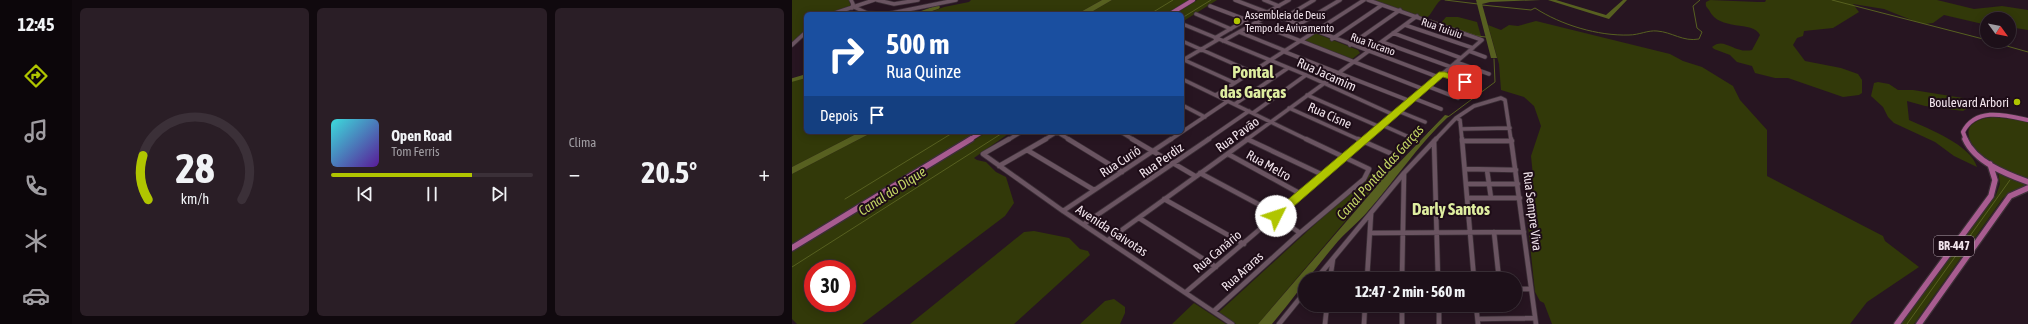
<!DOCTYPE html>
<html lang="pt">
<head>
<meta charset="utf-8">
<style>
  body { margin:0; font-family:"Asap Condensed",sans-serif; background:#2a1e26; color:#f1f3f6; height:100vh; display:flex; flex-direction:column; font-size:15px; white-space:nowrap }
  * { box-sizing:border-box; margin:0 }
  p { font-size:13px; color:#a09da2 }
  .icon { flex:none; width:22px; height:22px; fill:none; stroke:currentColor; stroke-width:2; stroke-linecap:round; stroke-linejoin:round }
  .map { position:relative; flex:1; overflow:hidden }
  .details { display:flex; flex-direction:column; gap:8px; padding:8px; background:#10090e; width:720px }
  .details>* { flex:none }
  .top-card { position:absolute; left:12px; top:12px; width:380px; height:122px; border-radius:6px; box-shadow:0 2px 10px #0003,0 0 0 1px #3b3038; background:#1a4fa0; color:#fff; overflow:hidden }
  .needle { width:26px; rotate:123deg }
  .tools { position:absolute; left:1188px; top:12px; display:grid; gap:8px }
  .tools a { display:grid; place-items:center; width:36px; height:36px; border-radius:50%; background:#1d1019; box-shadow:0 2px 10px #0003,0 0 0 1px #3b3038; font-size:20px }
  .speed { position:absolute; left:12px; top:260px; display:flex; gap:8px; font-size:20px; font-weight:700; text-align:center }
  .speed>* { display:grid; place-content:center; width:52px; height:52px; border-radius:50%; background:#1d1019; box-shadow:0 2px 10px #0003,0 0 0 1px #3b3038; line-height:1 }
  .speed .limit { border:6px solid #d22; background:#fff; color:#111 }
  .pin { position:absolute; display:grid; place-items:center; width:34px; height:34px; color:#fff; margin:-17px; border-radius:8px; box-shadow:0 2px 6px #0006 }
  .me { position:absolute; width:44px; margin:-22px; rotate:49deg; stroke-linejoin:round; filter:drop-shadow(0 0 3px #0008) }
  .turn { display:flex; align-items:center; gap:14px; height:84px; padding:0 16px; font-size:18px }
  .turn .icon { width:52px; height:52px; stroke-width:2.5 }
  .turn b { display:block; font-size:28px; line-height:34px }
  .then { display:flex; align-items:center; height:38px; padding:0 16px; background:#0003; gap:8px; font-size:15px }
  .big { font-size:30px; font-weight:700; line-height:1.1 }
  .details .tile { flex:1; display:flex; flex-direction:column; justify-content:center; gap:6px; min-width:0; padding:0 14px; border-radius:6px; background:#2a1e26 }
  .details .dial { align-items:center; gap:0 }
  .dial svg { height:104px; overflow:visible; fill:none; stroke:#3b3038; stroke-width:7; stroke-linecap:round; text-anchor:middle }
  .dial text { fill:#f1f3f6; stroke:none }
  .song { display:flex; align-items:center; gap:12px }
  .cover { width:48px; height:48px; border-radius:6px; background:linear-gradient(135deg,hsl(180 70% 55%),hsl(270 70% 35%)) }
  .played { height:4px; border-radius:2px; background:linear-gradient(90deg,#b0c500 70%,#3b3038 70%) }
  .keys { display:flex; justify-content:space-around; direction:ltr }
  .heat { display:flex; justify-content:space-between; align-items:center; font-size:22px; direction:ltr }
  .details .tiles { flex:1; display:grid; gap:8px; grid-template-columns:repeat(3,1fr) }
  .trip { position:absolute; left:506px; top:272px; width:224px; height:40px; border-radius:20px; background:#1d1019; box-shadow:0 2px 10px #0003,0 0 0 1px #3b3038; font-weight:700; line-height:40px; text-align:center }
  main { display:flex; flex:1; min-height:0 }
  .tabs { display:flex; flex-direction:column; width:72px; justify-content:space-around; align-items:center; background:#0c060a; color:#a09da2 }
  .tabs .icon { width:28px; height:28px }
  .tabs .selected { color:#b0c500 }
  .tabs b { font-size:18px; color:#f1f3f6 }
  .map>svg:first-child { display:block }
  .green { fill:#323909; fill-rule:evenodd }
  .water { fill:#576020 }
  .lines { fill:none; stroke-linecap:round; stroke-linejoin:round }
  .stream { stroke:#576020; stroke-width:1 }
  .canal { stroke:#576020; stroke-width:3.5 }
  .minor-far1-casing { stroke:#3c2f37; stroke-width:5 }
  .minor-casing { stroke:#3c2f37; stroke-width:6 }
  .major-far1-casing { stroke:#3c2f37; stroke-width:5.5 }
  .major-casing { stroke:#3c2f37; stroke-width:8 }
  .minor-far1 { stroke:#6a5461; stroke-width:3.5 }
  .minor { stroke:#6a5461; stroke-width:4.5 }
  .major-far1 { stroke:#a85c90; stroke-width:4 }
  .major { stroke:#a85c90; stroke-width:5.5 }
  .route { fill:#b0c500; stroke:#728000 }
  .poi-dot { fill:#b0c500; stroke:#1d0c17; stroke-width:1.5 }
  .labels { text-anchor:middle; stroke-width:4; stroke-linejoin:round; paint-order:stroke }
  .far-poi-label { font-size:11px; fill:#f1e4ec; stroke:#1d0c17; text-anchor:start }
  .far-street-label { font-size:11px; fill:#f1e4ec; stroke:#1d0c17 }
  .shield { fill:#1d0c17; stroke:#b1a3ac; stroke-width:1 }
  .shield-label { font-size:12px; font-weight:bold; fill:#f1e4ec }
  .street-label { font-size:13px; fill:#f1e4ec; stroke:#1d0c17 }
  .poi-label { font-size:13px; fill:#f1e4ec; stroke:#1d0c17; text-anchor:end }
  .water-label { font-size:14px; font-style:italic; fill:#c1d362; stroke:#1d0c17 }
  .district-label { font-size:17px; font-weight:bold; fill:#deed9f; stroke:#1d0c17 }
</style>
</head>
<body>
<main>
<nav class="tabs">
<b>12:45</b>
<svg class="icon selected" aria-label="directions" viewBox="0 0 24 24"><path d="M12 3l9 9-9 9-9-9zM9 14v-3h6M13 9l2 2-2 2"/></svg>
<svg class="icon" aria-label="music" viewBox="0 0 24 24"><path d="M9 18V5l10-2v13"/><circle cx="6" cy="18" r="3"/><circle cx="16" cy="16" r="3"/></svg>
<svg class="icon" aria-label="phone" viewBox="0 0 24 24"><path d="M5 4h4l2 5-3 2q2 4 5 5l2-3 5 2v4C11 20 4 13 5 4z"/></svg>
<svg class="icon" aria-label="climate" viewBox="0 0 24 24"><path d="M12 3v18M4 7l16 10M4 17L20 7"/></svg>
<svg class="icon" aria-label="car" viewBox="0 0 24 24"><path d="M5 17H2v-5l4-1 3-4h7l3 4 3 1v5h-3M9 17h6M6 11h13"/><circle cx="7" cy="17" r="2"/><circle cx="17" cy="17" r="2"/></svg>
</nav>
<section class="details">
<div class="tiles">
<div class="tile dial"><svg viewBox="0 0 100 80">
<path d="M14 69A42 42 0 1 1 86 69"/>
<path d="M14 69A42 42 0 0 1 10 35" stroke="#b0c500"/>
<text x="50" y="56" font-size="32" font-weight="700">28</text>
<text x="50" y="72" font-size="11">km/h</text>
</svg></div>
<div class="tile">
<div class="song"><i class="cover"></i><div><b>Open Road</b><p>Tom Ferris</p></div></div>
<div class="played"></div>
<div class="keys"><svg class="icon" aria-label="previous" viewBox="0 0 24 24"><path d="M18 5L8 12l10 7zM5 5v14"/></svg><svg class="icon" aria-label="pause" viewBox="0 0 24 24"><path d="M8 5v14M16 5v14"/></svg><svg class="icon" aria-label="next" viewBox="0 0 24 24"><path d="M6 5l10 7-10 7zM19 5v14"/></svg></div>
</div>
<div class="tile"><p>Clima</p>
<div class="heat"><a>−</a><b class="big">20.5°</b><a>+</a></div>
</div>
</div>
</section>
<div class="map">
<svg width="1236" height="324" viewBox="0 0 1236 324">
  <rect width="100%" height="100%" fill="#271521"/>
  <path class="green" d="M0 0H57L59 7 39 14H14V31L0 45Z
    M179 0H310L285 14H133L152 7 177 2Z
    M320 0H400L377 14H296Z
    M405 0H425L390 22V14H383Z
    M577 0H649C642 5 641 14 633 19Z
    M918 0 966 2H973L974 0H1145L1182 9 1210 6 1236 10V30L1217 27V19H1195V25L1152 15 1141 23 1133 24 1122 21 1092 9 1061 4 1067 12 1041 28 1012 31 1011 36 1005 38 1001 45 1013 61 1049 68 1066 74 1070 80V93L1067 95 1051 97 996 78H983L963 73 960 66 945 62 938 55 922 49 920 47C932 36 942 54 960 50L968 35C961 20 927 32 917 10 915 7 913 7 914 2Z
    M654 17H666L685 22 689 36 687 38 649 23Z
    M744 21 878 54 891 61 910 67 941 86 948 100 975 130V176L1091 236 1093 241 1127 267 1075 302 1058 324H760L752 303 748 301 743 292 733 197 741 176 739 156 749 126 742 106 732 97 709 90 707 64 696 25 709 30 717 25 726 26Z
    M523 33 566 50 568 53 559 60 512 40Z
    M14 77V132H68L0 167V81Z
    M1086 82 1097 84 1106 90H1121L1171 98 1189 108H1176L1171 111 1133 106 1115 101 1117 120C1137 129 1179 145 1185 167L1162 156 1143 142 1102 123 1096 117 1091 107 1079 96 1082 83Z
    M1201 117 1236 121V182C1226 177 1214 173 1205 167 1181 153 1157 122 1201 117Z
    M81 132H188L0 247V174Z
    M195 132H219L182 158 185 160 194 162 204 172 214 177 222 203 213 216 70 324H5L0 319V252ZM21 269H55V303H21Z
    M589 170 595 172 466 324H444L427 312 578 174Z
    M1206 171 1236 186 1223 190 1211 198 1122 324H1109L1204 195 1208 184Z
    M242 231 277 238 288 249 296 251 298 255 222 324H118L232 232Z
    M322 299 333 307V313L328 324H288L313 301Z
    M402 303 434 324H380Z"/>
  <path class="water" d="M310 0H320L296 14H285Z
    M749 0 698 2 690 4 705 58H699L684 0Z
    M756 0H764L814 15 831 0H835L817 19Z
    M653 115 657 116C626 145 604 179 576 211 566 223 552 233 542 246 520 272 502 298 480 324H466L584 187 590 177 604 166Z
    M68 132H81L0 174V167Z"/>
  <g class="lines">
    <path class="stream" d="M653 0 686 4
      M1040 0 1195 40
      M690 5 739 10 743 8C769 25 806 36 837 35 847 35 856 30 865 31 880 32 891 42 907 39L910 32 905 28 901 6 908 0
      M358 14 381 0
      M390 18 419 0
      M639 20 685 36 694 37
      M1197 41 1236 52
      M656 117 703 82 702 59
      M636 133 648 122
      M53 199 162 132
      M0 267 212 132
      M1115 324 1218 180"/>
    <path class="canal" d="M126 14 146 7
      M0 80 14 76"/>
    <defs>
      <path id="minor-far1" d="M59 0 61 4 60 8
        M85 0 102 4 126 0
        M443 0 646 77
        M472 0 487 6
        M418 6 455 20
        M62 7 75 13 93 14
        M474 13 497 0
        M40 14 82 0
        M95 14 164 0
        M404 14 439 29
        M490 19 522 0
        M463 23 631 89
        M393 25 514 75 602 115
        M506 25 548 0
        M613 25 681 48
        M447 32 494 51
        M601 33 669 58
        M423 38 469 11
        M540 39 590 5
        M390 41 460 72
        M431 41 477 15
        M590 42 659 67
        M0 45 14 32
        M558 45 608 10
        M677 51 693 57
        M493 52 618 101
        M390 59 443 83
        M391 60 427 39
        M664 62 697 74
        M650 74 685 86
        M390 79 516 140
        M635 86 666 98
        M424 95 572 0
        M515 95 588 127
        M621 98 649 109
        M443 104 496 68
        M390 105 413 117
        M497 108 568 140
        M606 111 633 122
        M461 113 514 75
        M664 118 668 120 670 140
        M590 125 619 138
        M669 129 718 128
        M265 132 278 140
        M329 132 342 140
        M455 139 456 140
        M216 140 229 132
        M252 140 265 132
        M378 140 436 101
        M415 140 457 111
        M454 140 625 16
        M573 140 690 40 576 0
        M643 140 664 118 682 106 709 98 713 100 719 140"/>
      <path id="minor" d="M217 139 191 154 271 211 440 324
        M276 139 330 172
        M340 139 403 176
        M455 139 531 175
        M566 139 600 154
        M670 139 682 279
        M719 139 744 324
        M642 141 646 279
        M670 141H720
        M235 150 302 190
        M436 154 509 194
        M207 166 254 139
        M673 169 724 170
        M695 170 699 198
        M408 173 466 204 508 233
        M675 184H726
        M675 198H728
        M372 199 452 244
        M271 211 379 139
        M347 218 424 267
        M292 224 417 139
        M702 232 707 279
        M578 233 732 232
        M316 240 456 139
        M524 279 612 173 644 139
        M538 279 541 259
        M575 279 579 214
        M610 279 612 173
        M723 289H739
        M394 292 574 139
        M610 305V324
        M647 305V324
        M684 305 686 324
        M422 311 508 233 572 179 577 169 514 139
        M686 319 743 318
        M487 324 513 292
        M533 324 535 305
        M572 324 573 305"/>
      <path id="major-far1" d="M378 14 401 0
        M177 140 190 132
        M1174 140 1171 132C1184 107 1213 115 1236 120"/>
      <path id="major" d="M1173 139C1183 162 1214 174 1236 182
        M0 248 179 139
        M1105 324 1199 196 1203 180 1198 164
        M1127 324 1218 196 1236 188"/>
    </defs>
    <use href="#minor-far1" class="minor-far1-casing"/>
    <use href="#minor" class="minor-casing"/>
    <use href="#major-far1" class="major-far1-casing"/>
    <use href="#major" class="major-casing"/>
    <use href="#minor-far1" class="minor-far1"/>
    <use href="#minor" class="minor"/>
    <use href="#major-far1" class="major-far1"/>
    <use href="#major" class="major"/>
  </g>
  <path class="route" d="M647 72H653L677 82 673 84 651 77 487 219H480L479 216 480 213Z"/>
  <g class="poi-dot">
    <circle cx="445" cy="21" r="4"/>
    <circle cx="1225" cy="102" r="4"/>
  </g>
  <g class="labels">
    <g class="far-poi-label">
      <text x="453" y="19">Assembleia de Deus<tspan x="453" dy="13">Tempo de Avivamento</tspan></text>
    </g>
    <g class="far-street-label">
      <text transform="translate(650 28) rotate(19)" y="4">Rua Tuiuiu</text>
      <text transform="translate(581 44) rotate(20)" y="4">Rua Tucano</text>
    </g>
    <rect class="shield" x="1142" y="236" width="40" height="20" rx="3"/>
    <g class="shield-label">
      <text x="1162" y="250">BR-447</text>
    </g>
    <g class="street-label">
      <text transform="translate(535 74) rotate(24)" y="5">Rua Jacamim</text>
      <text transform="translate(538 115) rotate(24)" y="5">Rua Cisne</text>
      <text transform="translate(445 134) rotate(-36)" y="5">Rua Pavão</text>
      <text transform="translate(369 160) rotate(-35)" y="5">Rua Perdiz</text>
      <text transform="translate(328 161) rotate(-33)" y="5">Rua Curió</text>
      <text transform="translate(477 165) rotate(29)" y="5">Rua Melro</text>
      <text transform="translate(741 211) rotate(83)" y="5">Rua Sempre Viva</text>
      <text transform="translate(320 230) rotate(33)" y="5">Avenida Gaivotas</text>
      <text transform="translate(425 251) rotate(-40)" y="5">Rua Canário</text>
      <text transform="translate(450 271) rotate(-42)" y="5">Rua Araras</text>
    </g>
    <g class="poi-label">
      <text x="1217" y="107">Boulevard Arbori</text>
    </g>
    <g class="water-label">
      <text transform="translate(588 172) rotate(-48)" y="5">Canal Pontal das Garças</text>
      <text transform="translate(100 191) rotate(-33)" y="5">Canal do Dique</text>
    </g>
    <g class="district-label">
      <text x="461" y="78">Pontal<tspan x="461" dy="20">das Garças</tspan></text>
      <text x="659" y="215">Darly Santos</text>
    </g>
  </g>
</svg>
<div class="tools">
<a><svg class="needle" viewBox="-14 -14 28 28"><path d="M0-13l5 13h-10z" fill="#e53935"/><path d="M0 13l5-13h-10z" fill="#a09da2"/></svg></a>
</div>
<div class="speed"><div class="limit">30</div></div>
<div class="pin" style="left:673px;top:82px;background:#d93025"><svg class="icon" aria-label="arrive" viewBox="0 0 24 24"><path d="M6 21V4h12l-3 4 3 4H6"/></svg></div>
<svg class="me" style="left:484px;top:216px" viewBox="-20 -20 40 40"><circle r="19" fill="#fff"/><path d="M0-13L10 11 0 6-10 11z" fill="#b0c500"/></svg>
<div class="trip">12:47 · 2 min · 560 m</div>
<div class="top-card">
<div class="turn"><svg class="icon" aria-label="right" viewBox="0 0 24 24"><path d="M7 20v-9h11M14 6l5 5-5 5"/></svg><div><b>500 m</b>Rua Quinze</div></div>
<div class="then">Depois<svg class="icon" aria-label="arrive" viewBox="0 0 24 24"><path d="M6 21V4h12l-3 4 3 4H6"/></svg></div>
</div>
</div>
</main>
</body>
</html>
